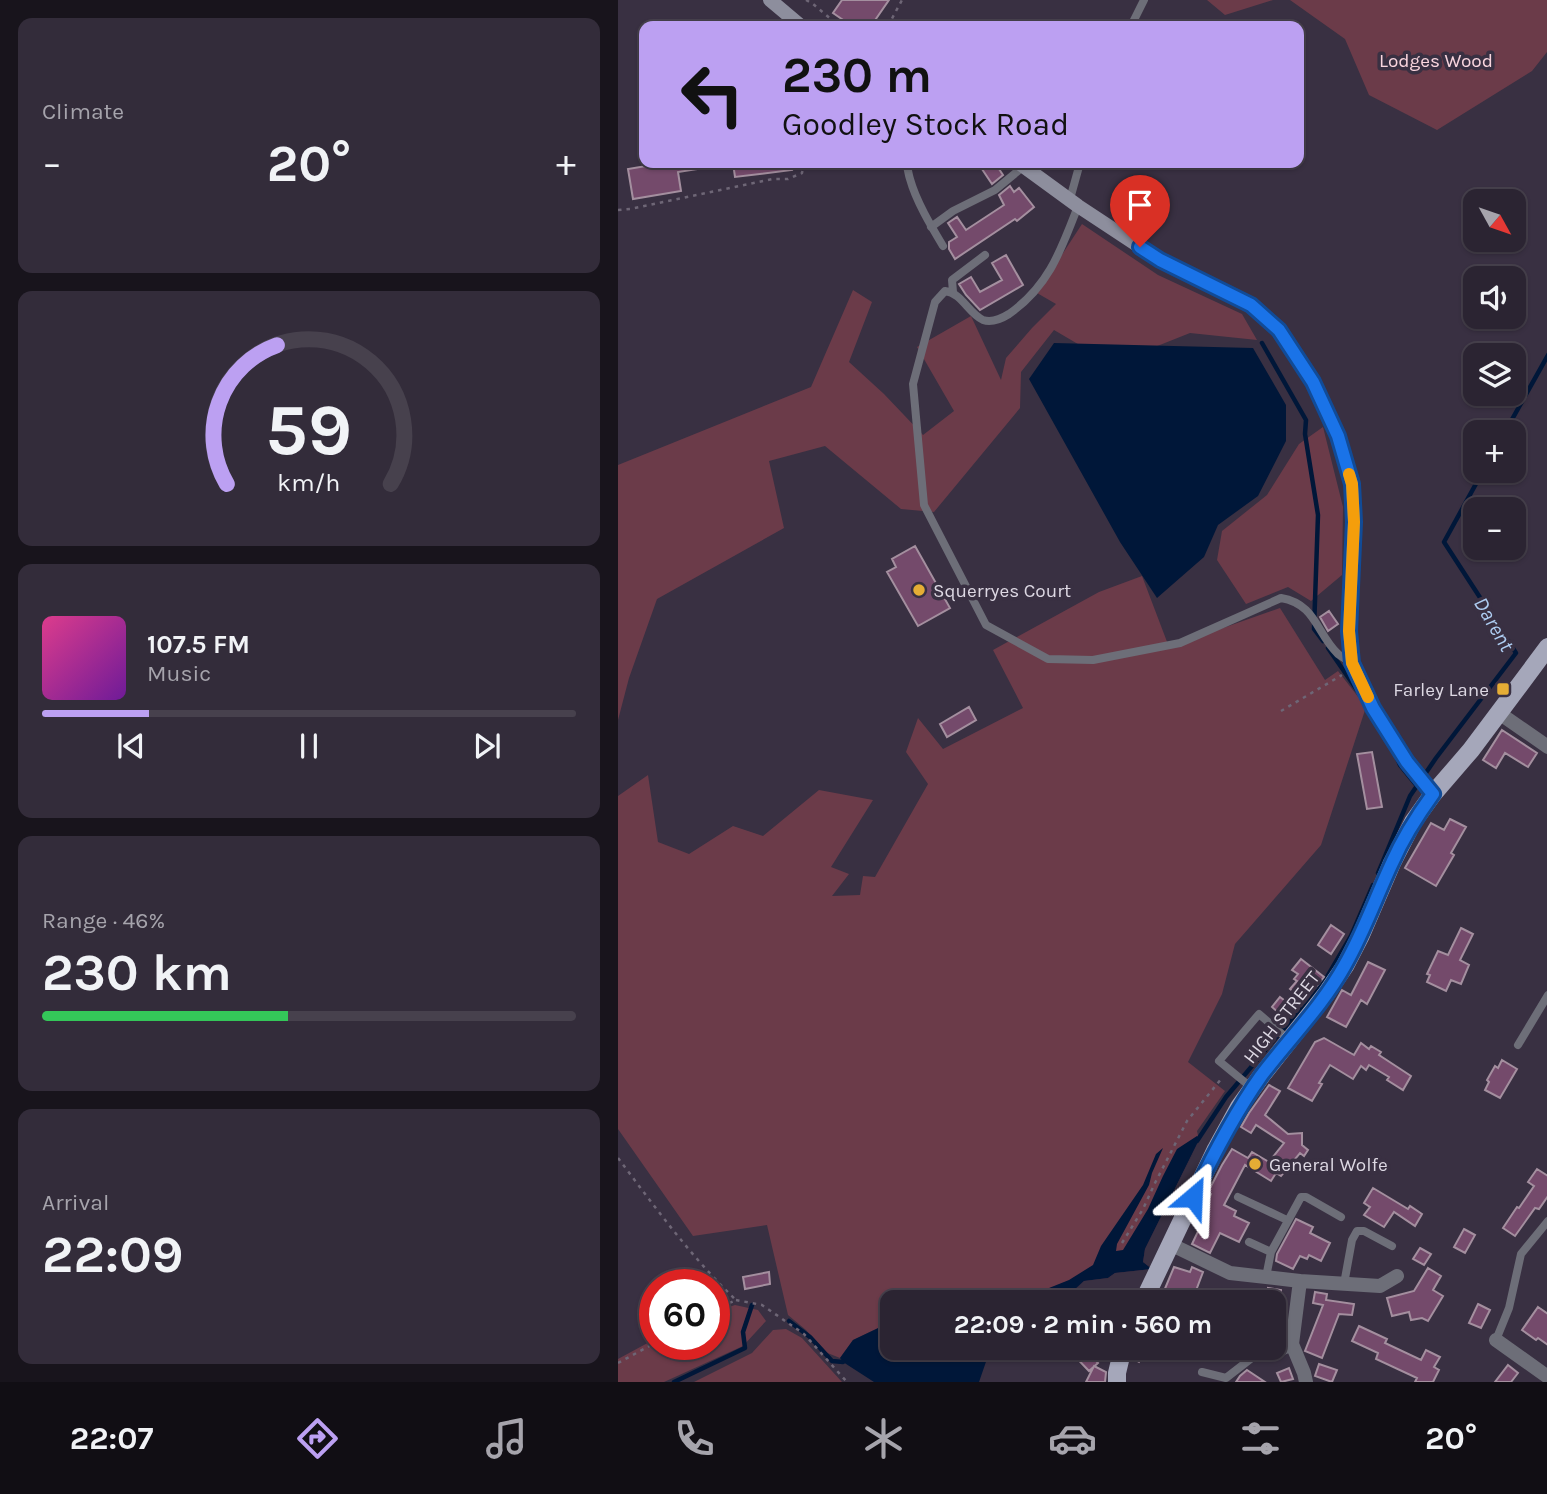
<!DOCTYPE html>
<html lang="en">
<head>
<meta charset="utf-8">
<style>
  body { margin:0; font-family:Karla,sans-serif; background:#332c3a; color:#f1f3f6; height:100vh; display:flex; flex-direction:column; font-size:26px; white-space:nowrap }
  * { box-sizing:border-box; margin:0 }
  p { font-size:23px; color:#a6a4ac }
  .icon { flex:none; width:38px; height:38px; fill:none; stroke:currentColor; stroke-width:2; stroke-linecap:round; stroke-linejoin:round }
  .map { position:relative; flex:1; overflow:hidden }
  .panel { display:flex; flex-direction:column; gap:18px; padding:18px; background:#18141c; width:618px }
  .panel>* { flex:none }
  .top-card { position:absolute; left:21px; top:21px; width:665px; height:147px; border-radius:14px; box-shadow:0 2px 5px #0004,0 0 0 2px #47414d; background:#bca0f2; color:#111; overflow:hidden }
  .needle { width:46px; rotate:130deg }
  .tools { position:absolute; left:845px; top:189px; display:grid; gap:14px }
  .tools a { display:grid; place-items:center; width:63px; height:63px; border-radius:14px; background:#2b2432; box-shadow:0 2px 5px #0004,0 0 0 2px #47414d; font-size:35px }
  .speed { position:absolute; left:21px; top:1269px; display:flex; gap:14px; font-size:35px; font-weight:700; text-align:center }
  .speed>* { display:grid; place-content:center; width:91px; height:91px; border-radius:50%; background:#2b2432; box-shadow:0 2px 5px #0004,0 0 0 2px #47414d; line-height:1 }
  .speed .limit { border:10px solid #d22; background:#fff; color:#111 }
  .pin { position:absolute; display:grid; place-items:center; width:60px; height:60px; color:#fff; margin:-72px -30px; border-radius:50% 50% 50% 0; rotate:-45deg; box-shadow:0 0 7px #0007 }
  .pin .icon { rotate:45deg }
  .me { position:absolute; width:77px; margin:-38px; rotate:26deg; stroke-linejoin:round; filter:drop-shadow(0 0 5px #0008) }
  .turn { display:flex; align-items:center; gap:24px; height:147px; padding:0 28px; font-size:32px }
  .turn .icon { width:91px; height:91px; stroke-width:2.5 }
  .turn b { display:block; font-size:49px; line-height:60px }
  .big { font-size:52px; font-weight:700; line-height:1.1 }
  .panel .widget { flex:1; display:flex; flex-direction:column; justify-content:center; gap:10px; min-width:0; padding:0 24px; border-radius:14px; background:#332c3a }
  .panel .dial { align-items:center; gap:0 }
  .dial svg { height:182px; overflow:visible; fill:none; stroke:#47414d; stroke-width:7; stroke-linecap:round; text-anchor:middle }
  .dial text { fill:#f1f3f6; stroke:none }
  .song { display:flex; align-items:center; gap:21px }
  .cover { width:84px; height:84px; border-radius:10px; background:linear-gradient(135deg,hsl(330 70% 55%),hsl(280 70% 35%)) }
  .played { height:7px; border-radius:4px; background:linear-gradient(90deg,#bca0f2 20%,#47414d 20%) }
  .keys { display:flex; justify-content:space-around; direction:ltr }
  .heat { display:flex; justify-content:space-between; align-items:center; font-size:38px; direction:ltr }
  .charge { height:10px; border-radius:5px; background:linear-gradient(90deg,#34c759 46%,#47414d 0) }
  .trip { position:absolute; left:262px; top:1290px; width:406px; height:70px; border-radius:14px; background:#2b2432; box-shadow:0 2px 5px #0004,0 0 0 2px #47414d; font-weight:700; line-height:70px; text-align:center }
  .dock { display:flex; height:112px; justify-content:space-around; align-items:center; background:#110e14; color:#a6a4ac }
  .dock .icon { width:49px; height:49px }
  .dock .on { color:#bca0f2 }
  .dock b { font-size:32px; color:#f1f3f6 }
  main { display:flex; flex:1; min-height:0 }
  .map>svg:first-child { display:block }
  .green { fill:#6b3b49 }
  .water { fill:#001739 }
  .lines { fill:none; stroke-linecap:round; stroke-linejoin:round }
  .stream { stroke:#001739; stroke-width:4.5 }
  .building { fill:#744a6b; stroke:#a48f9f; stroke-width:2 }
  .path { stroke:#6e6676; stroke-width:2.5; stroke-dasharray:3.5 5; stroke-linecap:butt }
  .lane { stroke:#6d6e78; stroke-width:8 }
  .street { stroke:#6d6e78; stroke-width:14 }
  .secondary { stroke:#8d8e9d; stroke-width:14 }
  .primary { stroke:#a5a7ba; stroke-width:18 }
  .route-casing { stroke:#114b97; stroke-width:18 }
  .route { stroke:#1a73e8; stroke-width:12 }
  .slow { stroke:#f59e0b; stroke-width:12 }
  .poi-dot { fill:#e5ad35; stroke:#393042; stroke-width:2.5 }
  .labels { text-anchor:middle; stroke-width:7; stroke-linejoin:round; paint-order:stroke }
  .park-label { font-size:19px; fill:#f9d5de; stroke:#393042 }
  .poi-label { font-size:19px; fill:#ddd8e3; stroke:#393042; text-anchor:start }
  .street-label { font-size:19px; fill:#ddd8e3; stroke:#393042 }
  .water-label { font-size:21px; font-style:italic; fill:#aecdf2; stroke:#393042 }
</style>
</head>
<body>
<main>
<section class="panel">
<div class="widget"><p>Climate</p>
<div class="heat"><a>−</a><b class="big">20°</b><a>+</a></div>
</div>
<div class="widget dial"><svg viewBox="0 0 100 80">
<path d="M14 69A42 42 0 1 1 86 69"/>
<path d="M14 69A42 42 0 0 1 36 8" stroke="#bca0f2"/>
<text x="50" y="56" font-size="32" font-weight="700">59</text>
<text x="50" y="72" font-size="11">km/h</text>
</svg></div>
<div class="widget">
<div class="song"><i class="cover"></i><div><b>107.5 FM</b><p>Music</p></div></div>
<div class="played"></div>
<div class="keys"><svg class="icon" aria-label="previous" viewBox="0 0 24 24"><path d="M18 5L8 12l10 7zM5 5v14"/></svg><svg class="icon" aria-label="pause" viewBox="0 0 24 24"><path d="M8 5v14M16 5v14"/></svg><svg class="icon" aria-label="next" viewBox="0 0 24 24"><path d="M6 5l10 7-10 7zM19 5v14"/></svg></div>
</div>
<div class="widget"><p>Range · 46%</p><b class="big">230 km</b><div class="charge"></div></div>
<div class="widget"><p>Arrival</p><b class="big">22:09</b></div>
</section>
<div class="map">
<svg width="930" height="1382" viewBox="0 0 930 1382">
  <rect width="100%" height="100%" fill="#393042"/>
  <path class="green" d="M589 0H655L607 15Z
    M672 0H929V52L914 71 819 130 751 95 727 39Z
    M464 224 540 275 624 314 639 340 572 333 494 364 436 330 403 372 402 408 316 512 283 509 207 446 151 461 166 528 39 599 11 678 0 720V465L193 387 235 290 254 302 231 362 266 394 305 435 336 411 299 347 353 316 383 380 388 358 414 328 438 304 419 293Z
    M705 427 725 507 724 575 693 601 670 587 628 604 599 560 604 531 649 495 681 444Z
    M524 576 551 647 662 608 707 680 720 671 748 707 703 845 617 944 604 994 570 1062 607 1091 579 1131 581 1140 527 1249 525 1262 534 1269 497 1273 490 1278 466 1281 443 1301 416 1293 355 1301 329 1296 316 1302H275V1321L235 1340 222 1358 207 1352 188 1330 170 1315 149 1225 75 1236 0 1129V796L30 775 40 842 71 854 115 826 145 836 201 790 255 800 213 867 231 874 214 896 242 895 245 876 257 877 310 784 288 752 300 718 325 749 405 708 375 650 481 592Z
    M117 1305 140 1310 148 1321 125 1346 46 1382H0V1359L37 1339V1344H96V1312Z
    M168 1329 184 1338 224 1382H76L134 1353 155 1330Z"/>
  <path class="water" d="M436 343 635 348 668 405V441L640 496 600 525 586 557 539 598 502 542 411 379Z
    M579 1136 581 1140 527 1249 525 1262 534 1269 497 1273 490 1278 466 1281 443 1302H316L329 1296 355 1301 421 1292 451 1280 475 1265 483 1246 525 1185 538 1154 545 1148 534 1173 531 1185 499 1244 498 1251 505 1250 530 1209 545 1176 559 1149Z
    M275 1321V1348H381L370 1356 361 1382H256L225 1362 222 1358 235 1340Z"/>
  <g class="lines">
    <path class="stream" d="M644 343 688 420 687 434 700 515 696 629 705 641
      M887 432 930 355
      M710 648 739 690
      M779 758 782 765 799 786
      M760 873 792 796 818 758 898 653 826 542 865 471
      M579 1141 608 1097 709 977 733 936 755 885
      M171 1321 192 1337 214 1361 225 1362
      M56 1382 127 1348 125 1332 134 1305"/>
  </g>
  <path class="building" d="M224 0H271L253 26H234L215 13Z
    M46 163H79L80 169 60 172 63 191 15 199 10 169Z
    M115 163H173L174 170 117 177Z
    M360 163H377L385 175 374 184Z
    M392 186 396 192 401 188 416 207 399 221 397 219 337 259 331 249V242L339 237 330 223 339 217 348 230 386 205 381 195Z
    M388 255 405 285 362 310 348 295 341 284 353 277 362 292 384 280 374 263Z
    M297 546 332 608 300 626 269 572 278 567 274 559Z
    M711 611 720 624 710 631 702 617Z
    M351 707 358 720 329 737 322 724Z
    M884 730 919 753 910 767 887 753 878 768 865 760Z
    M754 752 764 807 749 809 739 754Z
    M832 819 848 827 833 853 836 855 818 886 787 868 813 823 826 830Z
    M713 925 726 934 713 954 700 945Z
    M843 928 855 934 842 960 851 965 843 984 833 980 828 991 809 982 812 975 809 974 820 951 830 955Z
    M683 959 706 977 698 987 694 984 683 998 672 989 679 981 676 979 680 974 674 970Z
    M750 962 767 970 749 1004 743 1000 728 1027 709 1017 724 990 733 995Z
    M662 997 670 1003 663 1015 654 1007Z
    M706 1038 736 1055 743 1043 751 1049 753 1046 763 1052 761 1055 793 1076 785 1090 769 1080 771 1077 751 1065 748 1070 743 1066 735 1079 712 1065 701 1083 704 1084 694 1101 670 1088 697 1042Z
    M884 1060 899 1069 882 1098 867 1090 871 1082 869 1080 877 1066 880 1068Z
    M651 1085 662 1091 647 1115 670 1134 684 1133V1145L690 1150 686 1156 682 1153 663 1176 658 1173 653 1181 627 1165 606 1205 618 1211 616 1216 631 1223 621 1242 602 1233 592 1253 574 1244 585 1221 580 1219 593 1194 590 1192 604 1165 614 1149 630 1158 634 1152 651 1162 666 1143 638 1125 633 1133 623 1127 631 1113Z
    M919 1169 930 1176V1196L921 1209 917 1208 897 1236 885 1228 899 1207 901 1208 916 1186 910 1182Z
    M755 1188 790 1209 792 1206 804 1214 797 1226 776 1212 766 1227 746 1215 752 1207 746 1203Z
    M678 1219 695 1227 692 1233 712 1243 703 1261 691 1255 689 1259 682 1256 675 1269 658 1261 659 1254Z
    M846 1229 857 1235 847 1253 836 1247Z
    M802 1248 813 1254 806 1265 795 1259Z
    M556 1267 572 1272 574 1267 585 1272 574 1301 546 1291Z
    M810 1268 823 1276 815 1290 825 1296 810 1321 804 1318 793 1320 791 1312 774 1316 769 1298 796 1291Z
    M151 1272 152 1284 127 1289 125 1277Z
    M650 1288 663 1290 662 1303 648 1302Z
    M697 1292 709 1294 708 1300 736 1304 734 1315 721 1314 704 1358 687 1351 705 1305 695 1303Z
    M860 1304 872 1310 863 1328 851 1323Z
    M920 1307 930 1314V1345L920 1338 918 1340 904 1330Z
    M741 1326 769 1339 767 1343 803 1360 808 1350 822 1357 816 1367 821 1370 815 1382H797L799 1378 758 1359 760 1353 734 1341Z
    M449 1348H465L480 1363 471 1371Z
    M516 1348H529L521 1362 514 1358Z
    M607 1348H624L623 1358 619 1361 606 1360Z
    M701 1364 719 1370 714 1382 697 1376Z
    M890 1365 900 1373 893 1382H877Z
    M476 1366 488 1372 487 1382H468Z
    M671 1368 675 1379 663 1382 659 1373Z
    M629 1370 647 1382H618L622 1376Z"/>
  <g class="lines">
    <path class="path" d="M188 0 195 4 221 26
      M270 26 284 0
      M0 210 12 209 155 179H170L184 173 186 163
      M663 711 724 675
      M0 1158C37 1207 73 1257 118 1300
      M504 1243 525 1209 537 1183 569 1121 604 1078
      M118 1300 144 1305 186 1334 229 1382
      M96 1310 118 1300
      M0 1363 37 1343"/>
    <path class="lane" d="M513 26 526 0
      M288 163C290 168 290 173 292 179 298 201 313 226 325 246
      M452 199 462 163
      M460 206C443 250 431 286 391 314 383 319 374 323 365 320 350 313 344 293 327 291L317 302 295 384 306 505 368 625 430 659 475 660 562 643 663 598C698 604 698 633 720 654 724 657 729 660 734 663
      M313 227 335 211 377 190 406 166
      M335 292 334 280 367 255
      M900 1045 930 995
      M634 1088 601 1061 641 1014 671 1040
      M620 1197 669 1220
      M631 1242 653 1252
      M648 1277 653 1252 683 1197H688L723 1217
      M726 1284 734 1240 739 1231H746L774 1246
      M878 1340 891 1308 903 1254 930 1221
      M584 1372 608 1378 635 1357 652 1354"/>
    <path class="street" d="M881 713 930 747
      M552 1244 612 1273 682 1281 762 1286 779 1276
      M682 1281 674 1344 686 1373 688 1382
      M878 1340 930 1377
      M652 1354 674 1344"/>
    <path class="secondary" d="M152 0 183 26
      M401 163 460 206 542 260 633 305 661 330 695 382 720 436 734 484 736 522 731 631 734 663 755 708 789 762 815 794"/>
    <path class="primary" d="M525 1302 598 1149 621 1107 644 1075 708 994 727 966 743 935 774 863 795 822 815 794 853 750 930 647
      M499 1382V1373L505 1348"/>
  </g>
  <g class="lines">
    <defs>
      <path id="route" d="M522 247 542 260 633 305 661 330 695 382 720 436 734 484 736 522 731 631 734 663 755 708 789 762 815 794C799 816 785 838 774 863 758 897 746 932 727 965 705 1005 671 1039 643 1076 616 1114 595 1155 575 1197"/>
    </defs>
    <use href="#route" class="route-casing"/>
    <use href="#route" class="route"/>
    <path class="slow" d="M731 474 734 484 736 522 731 631 734 663 750 697"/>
  </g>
  <g class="poi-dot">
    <circle cx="301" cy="590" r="7"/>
    <rect x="878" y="682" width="14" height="14" rx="3.5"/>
    <circle cx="637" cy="1164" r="7"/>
  </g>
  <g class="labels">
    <g class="park-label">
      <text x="818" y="67">Lodges Wood</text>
    </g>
    <g class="poi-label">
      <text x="315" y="597">Squerryes Court</text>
      <text x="871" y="696" text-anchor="end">Farley Lane</text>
      <text x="651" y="1171">General Wolfe</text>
    </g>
    <g class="street-label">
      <text transform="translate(663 1017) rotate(-52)" y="7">HIGH STREET</text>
    </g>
    <g class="water-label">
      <text transform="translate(876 624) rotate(60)" y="7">Darent</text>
    </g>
  </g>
</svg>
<div class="tools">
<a><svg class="needle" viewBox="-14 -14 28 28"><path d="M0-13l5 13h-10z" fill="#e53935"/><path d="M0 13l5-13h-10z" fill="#a6a4ac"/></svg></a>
<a><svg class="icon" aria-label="sound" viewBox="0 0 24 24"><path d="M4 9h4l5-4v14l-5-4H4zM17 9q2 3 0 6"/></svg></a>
<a><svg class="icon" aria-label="layers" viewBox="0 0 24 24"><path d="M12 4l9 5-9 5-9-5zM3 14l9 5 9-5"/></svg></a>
<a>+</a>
<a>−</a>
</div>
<div class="speed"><div class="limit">60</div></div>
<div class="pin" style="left:522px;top:247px;background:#d93025"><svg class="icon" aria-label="arrive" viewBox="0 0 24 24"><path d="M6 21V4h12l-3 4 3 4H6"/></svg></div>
<svg class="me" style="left:575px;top:1197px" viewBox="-20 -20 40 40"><path d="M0-17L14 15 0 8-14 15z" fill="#1a73e8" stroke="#fff" stroke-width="4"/></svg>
<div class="trip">22:09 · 2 min · 560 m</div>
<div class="top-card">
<div class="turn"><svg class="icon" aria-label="left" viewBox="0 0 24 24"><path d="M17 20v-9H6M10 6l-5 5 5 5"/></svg><div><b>230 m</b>Goodley Stock Road</div></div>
</div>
</div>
</main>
<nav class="dock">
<b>22:07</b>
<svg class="icon on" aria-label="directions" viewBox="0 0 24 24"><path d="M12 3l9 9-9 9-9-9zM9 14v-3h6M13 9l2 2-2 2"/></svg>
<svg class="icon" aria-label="music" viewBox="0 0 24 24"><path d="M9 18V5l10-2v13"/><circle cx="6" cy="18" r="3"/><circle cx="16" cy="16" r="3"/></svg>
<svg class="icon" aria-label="phone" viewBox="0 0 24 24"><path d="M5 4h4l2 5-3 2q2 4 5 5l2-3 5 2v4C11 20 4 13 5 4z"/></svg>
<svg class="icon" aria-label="climate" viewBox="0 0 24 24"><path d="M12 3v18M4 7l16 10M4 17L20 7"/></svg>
<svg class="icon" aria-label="car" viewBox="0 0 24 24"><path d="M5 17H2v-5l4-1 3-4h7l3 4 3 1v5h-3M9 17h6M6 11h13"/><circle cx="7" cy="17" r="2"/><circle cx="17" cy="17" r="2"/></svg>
<svg class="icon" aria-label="filters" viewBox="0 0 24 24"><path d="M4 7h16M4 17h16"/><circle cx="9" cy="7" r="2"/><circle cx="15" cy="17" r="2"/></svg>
<b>20°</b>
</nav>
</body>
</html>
